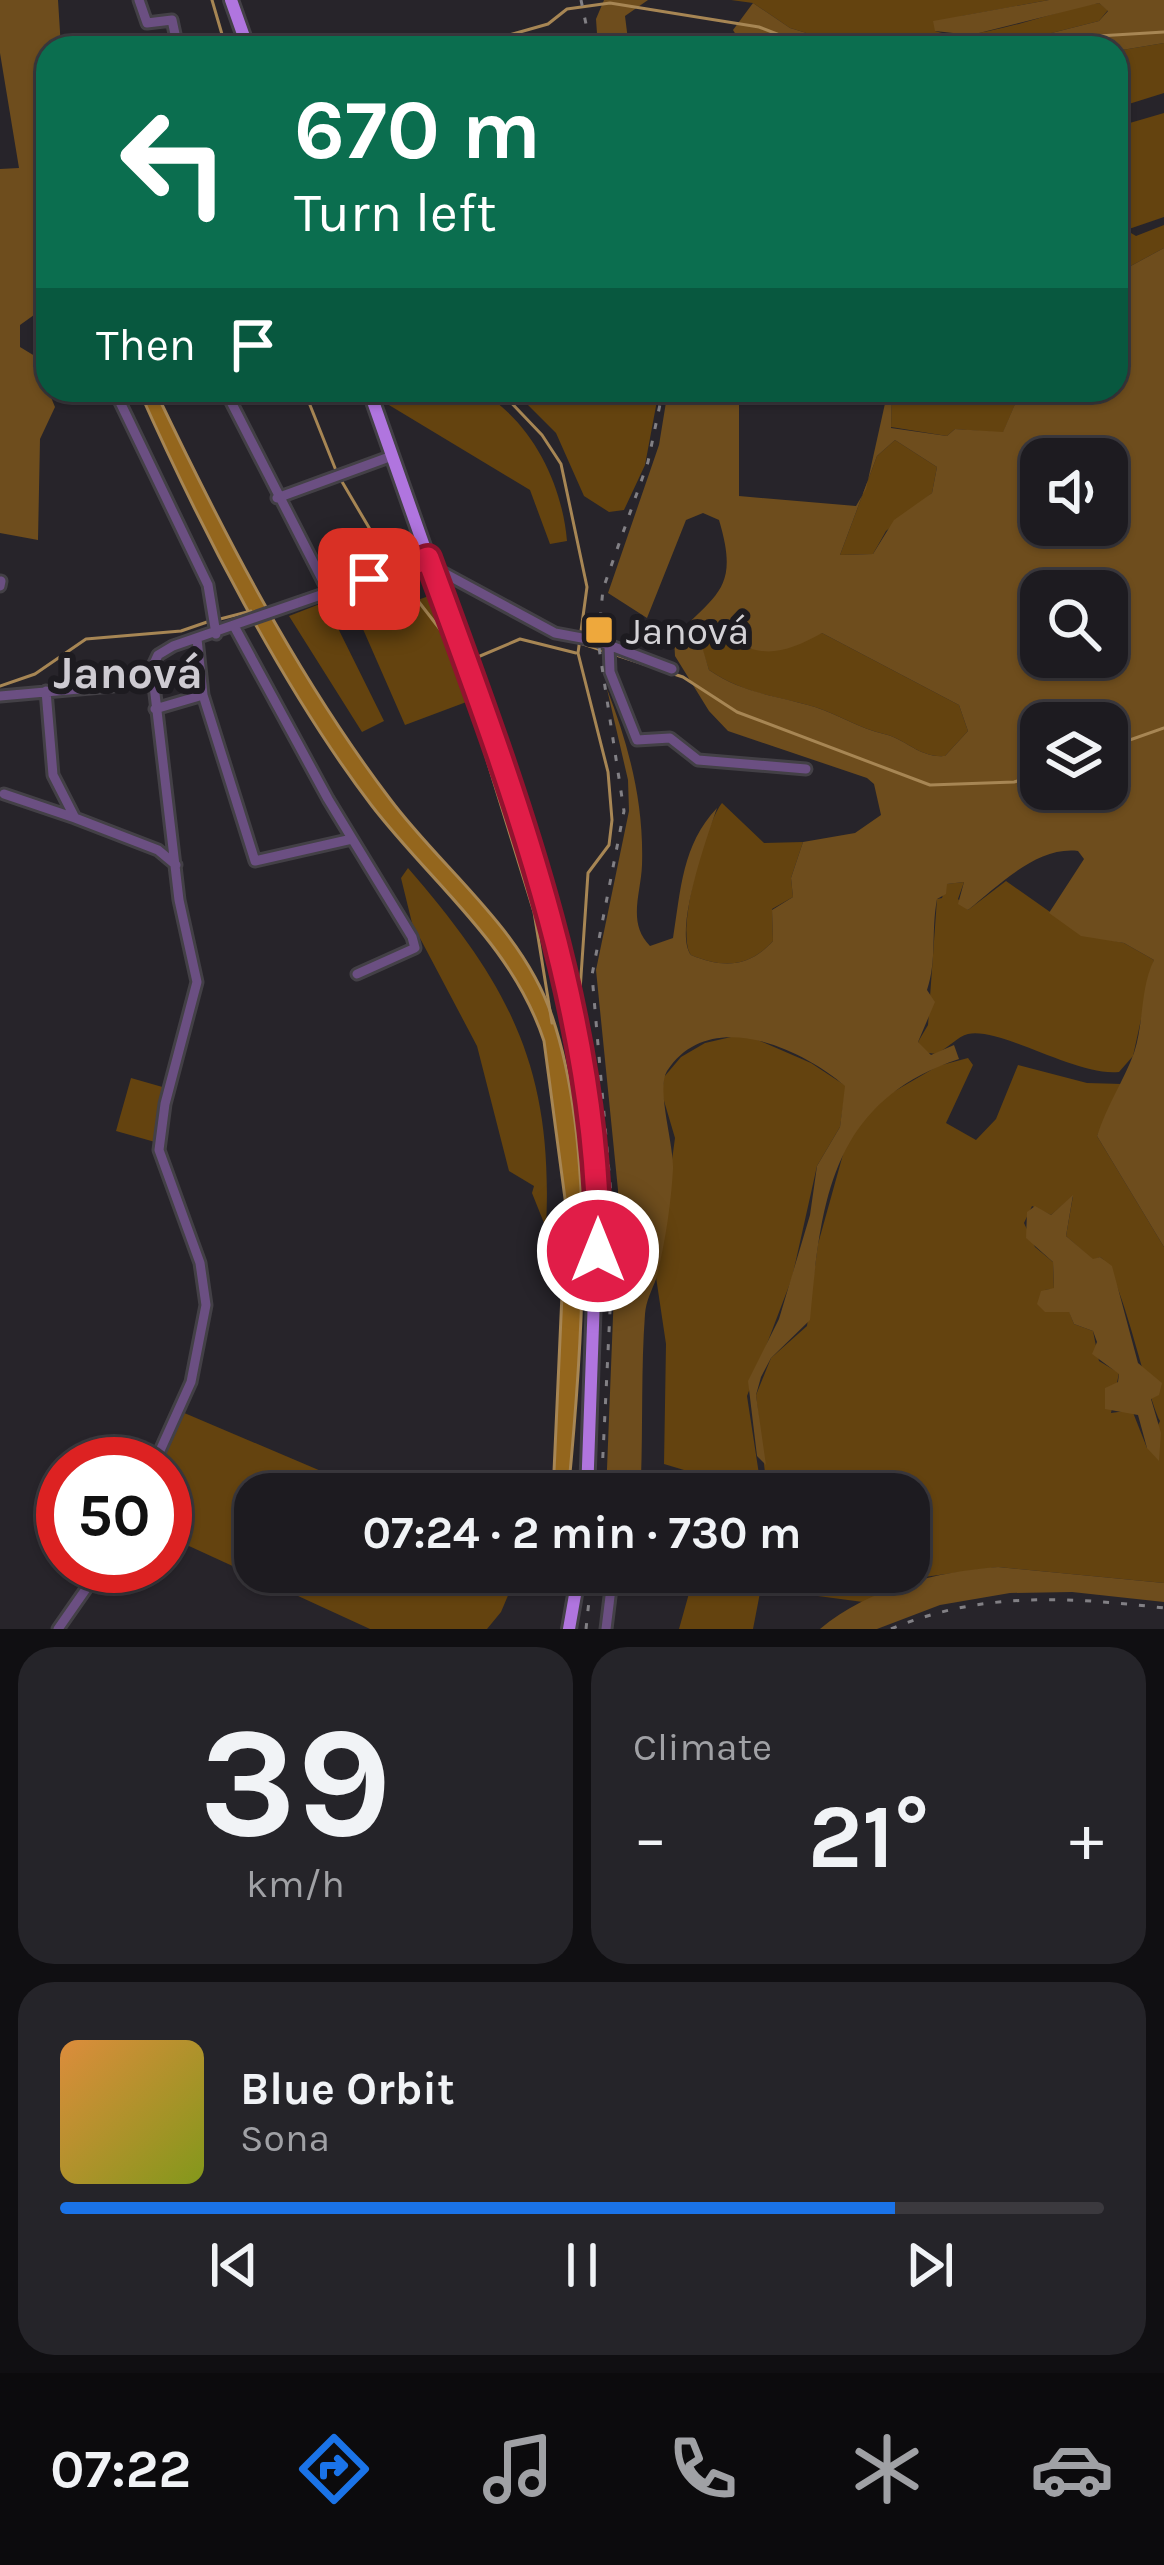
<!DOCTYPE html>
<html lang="en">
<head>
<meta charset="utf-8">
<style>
  body { margin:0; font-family:Karla,sans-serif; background:#252429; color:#f1f3f6; height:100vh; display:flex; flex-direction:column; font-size:45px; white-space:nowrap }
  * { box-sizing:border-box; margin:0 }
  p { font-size:39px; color:#a0a1a5 }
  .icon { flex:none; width:66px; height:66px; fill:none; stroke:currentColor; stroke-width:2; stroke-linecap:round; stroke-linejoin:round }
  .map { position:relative; height:1629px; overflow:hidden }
  .details { display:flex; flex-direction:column; gap:18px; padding:18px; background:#100f12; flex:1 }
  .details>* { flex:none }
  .top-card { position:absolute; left:36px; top:36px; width:1092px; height:366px; border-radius:36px; box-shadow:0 3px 9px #0004,0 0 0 3px #3b393e; background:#0b6e4f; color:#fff; overflow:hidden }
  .tools { position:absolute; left:1020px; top:438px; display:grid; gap:24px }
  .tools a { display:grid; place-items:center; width:108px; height:108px; border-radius:24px; background:#1d1b20; box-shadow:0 3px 9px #0004,0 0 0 3px #3b393e; font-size:60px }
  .speed { position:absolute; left:36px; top:1437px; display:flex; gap:24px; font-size:60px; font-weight:700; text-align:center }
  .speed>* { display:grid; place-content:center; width:156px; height:156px; border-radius:50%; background:#1d1b20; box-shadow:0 3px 9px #0004,0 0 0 3px #3b393e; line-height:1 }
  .speed .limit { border:18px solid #d22; background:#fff; color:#111 }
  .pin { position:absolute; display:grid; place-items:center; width:102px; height:102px; color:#fff; margin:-51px; border-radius:24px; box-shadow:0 6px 18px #0006 }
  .me { position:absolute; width:132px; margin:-66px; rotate:0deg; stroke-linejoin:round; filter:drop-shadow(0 0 9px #0008) }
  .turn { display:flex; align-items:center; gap:42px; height:252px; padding:0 60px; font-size:54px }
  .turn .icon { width:156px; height:156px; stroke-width:2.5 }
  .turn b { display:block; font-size:84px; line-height:102px }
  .then { display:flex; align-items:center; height:114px; padding:0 60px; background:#0003; gap:24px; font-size:45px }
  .big { font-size:90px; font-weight:700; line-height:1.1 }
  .details .card { flex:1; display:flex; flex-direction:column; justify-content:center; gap:18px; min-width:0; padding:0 42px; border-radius:36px; background:#252429 }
  .details .dial { align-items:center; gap:0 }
  .dial b { font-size:156px; line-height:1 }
  .song { display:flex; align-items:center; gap:36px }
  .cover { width:144px; height:144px; border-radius:18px; background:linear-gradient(135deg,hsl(30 70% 55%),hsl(70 70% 35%)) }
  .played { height:12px; border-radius:6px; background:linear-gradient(90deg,#1a73e8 80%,#3b393e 80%) }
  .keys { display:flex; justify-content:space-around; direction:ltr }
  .heat { display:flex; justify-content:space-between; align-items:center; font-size:66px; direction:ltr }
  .details .tiles { flex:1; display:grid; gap:18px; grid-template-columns:1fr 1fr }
  .card:last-child { grid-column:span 2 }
  .trip { position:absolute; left:234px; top:1473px; width:696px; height:120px; border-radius:36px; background:#1d1b20; box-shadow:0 3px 9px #0004,0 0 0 3px #3b393e; font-weight:700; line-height:120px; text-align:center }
  .tab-bar { display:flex; height:192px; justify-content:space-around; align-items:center; background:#0c0b0d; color:#a0a1a5 }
  .tab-bar .icon { width:84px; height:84px }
  .tab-bar .current { color:#1a73e8 }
  .tab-bar b { font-size:54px; color:#f1f3f6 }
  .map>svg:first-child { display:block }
  .green { fill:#64430f; fill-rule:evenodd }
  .forest { fill:#6e4d1d; fill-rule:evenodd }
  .water { fill:#94661d; stroke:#a78654; stroke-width:3 }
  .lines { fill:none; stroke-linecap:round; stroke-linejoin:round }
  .stream { stroke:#a78654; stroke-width:3 }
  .minor-casing { stroke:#434046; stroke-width:15 }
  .major-casing { stroke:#434046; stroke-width:18 }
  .minor { stroke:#6b4f82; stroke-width:9 }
  .major { stroke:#b075df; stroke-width:12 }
  .rail { stroke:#828085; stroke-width:3; stroke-dasharray:6 12; stroke-linecap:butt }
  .route-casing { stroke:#92132f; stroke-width:30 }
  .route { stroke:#e11d48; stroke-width:21 }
  .poi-dot { fill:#eea83c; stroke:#1d1b20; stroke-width:4.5 }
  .labels { text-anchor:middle; stroke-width:12; stroke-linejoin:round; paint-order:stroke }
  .poi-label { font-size:39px; fill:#d4d2d6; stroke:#1d1b20; text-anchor:start }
  .quarter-label { font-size:45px; font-weight:bold; fill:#cecbd2; stroke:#1d1b20 }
</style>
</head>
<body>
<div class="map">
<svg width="1164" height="1629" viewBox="0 0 1164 1629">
  <rect width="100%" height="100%" fill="#27242a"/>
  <path class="green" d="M731 0H1049L962 16 935 31C974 46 1055 9 1099 3L1108 10 1099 21 992 48H856L790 28 753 3Z
    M1164 43V93L1116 108V51Z
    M1164 113V217L1126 230 1136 236 1164 225V248L1116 274V127Z
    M376 390H478C531 420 562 482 567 541L550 544 530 490 379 399Z
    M513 390H659L645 465 624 510 609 512 584 496 556 433Z
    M892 390H1021L1003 433 955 429 947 436 891 427Z
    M895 440 937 467 932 493 886 531 873 554 840 555 877 456Z
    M429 596 469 701 405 725 359 620Z
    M325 602 384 721 362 732 289 616Z
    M822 633 959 705 968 731 945 756C919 758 906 739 884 734 859 728 839 715 815 707 776 696 744 694 709 670L700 643 726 635 746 650Z
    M722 803 764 843 803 842 791 878 793 897 772 909 773 941C749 968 722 968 691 955 675 934 705 824 722 803Z
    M408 868C510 986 554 1068 546 1228L532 1193 534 1186 509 1171 477 1046 412 923 401 878Z
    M1006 881 1080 933 1124 943 1154 960 1133 1056 1119 1072C1077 1077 1001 1027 968 1034 958 1036 947 1049 936 1054L922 1052 918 1042 928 1025 937 899 942 898 946 884 964 882 958 899 968 910Z
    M744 1034 811 1063 846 1086 840 1127 817 1166 792 1278 747 1396 762 1494H683L684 1470 664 1464 666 1344 656 1277 675 1138 662 1094 664 1077 681 1057 705 1043Z
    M968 1058 973 1065 946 1123 976 1140 996 1119 1018 1065 1087 1083 1122 1084 1097 1136 1164 1247V1583L998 1567 924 1577 863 1602 765 1589 767 1572H909V1494H774L767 1490 756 1395 771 1358 807 1326 818 1244 847 1140 881 1099 938 1066ZM1073 1196 1066 1236 1093 1260 1100 1257C1120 1268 1145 1391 1160 1421L1147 1448 1132 1410 1111 1413 1119 1373 1099 1361 1093 1331 1074 1324 1069 1311 1045 1290 1054 1289 1053 1262 1035 1247 1024 1223 1032 1206 1051 1215Z
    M131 1078 166 1088 155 1142 116 1131Z
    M182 1412 375 1494H255V1572H518L501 1612 487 1629H370L165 1535V1464H156Z
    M695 1572H764L753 1629H679Z"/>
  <path class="forest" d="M0 0H58L61 48H48V305L20 325V347L48 364 46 385 55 407 40 439 38 540 0 533V169L19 168 0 53Z
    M604 0H648L625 16 629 48H598L596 19Z
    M1049 0H1164V43L1116 51 992 48 1099 21 1108 11 1099 3 971 35 935 31 933 21Z
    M753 3 790 28 856 48H744L733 30Z
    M1164 248V1247L1097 1136C1107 1105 1124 1080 1134 1053 1144 1023 1140 988 1154 960L1124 943 1081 936 1049 913 1084 859 1078 851C1037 846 998 886 968 910L958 904 964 882 947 884 946 894 937 899C931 931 937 961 927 990L935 1002 918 1042 931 1055 954 1045 959 1059C830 1102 821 1202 810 1320L771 1358 761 1377 756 1395 766 1465 757 1456 748 1381 779 1319 810 1215 817 1166 840 1127 845 1086C801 1048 709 1006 667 1071 656 1089 674 1144 673 1169 671 1205 665 1244 656 1279 652 1290 646 1301 645 1314 641 1368 643 1424 641 1479L638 1494H606L618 1190 596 970 629 811 628 780 607 689C629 746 644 803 642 865 641 894 627 923 650 946L673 938C681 889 682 845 717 808 707 837 673 932 691 955 722 968 749 968 773 941L772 910 793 897 791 878 803 842 855 833 881 815 874 784 867 778 728 731 709 711 675 656 674 638C716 593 740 590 719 520L703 513 686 520 647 618 608 593 659 445 668 390H739V496L856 506 866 489 888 390H892L891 428 947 436 955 429 1003 432 1021 390H1116V274ZM895 440 937 467 932 493 894 520 873 554 840 555 877 456ZM1041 459H1107V525H1041ZM1041 591H1107V657H1041ZM822 633 959 705 968 731 945 756C919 758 906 739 884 734 859 728 839 715 815 707 776 695 744 694 709 670L701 643 726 635C760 661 786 653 822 633ZM1041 723H1107V789H1041Z
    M1073 1195 1066 1236 1093 1259 1100 1257 1112 1266 1138 1363 1162 1383 1159 1395 1151 1399 1161 1433 1159 1461 1147 1448 1138 1415 1105 1409V1388L1118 1382 1119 1374 1092 1354 1097 1342 1093 1331 1074 1324 1069 1312H1045L1037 1304 1041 1291 1054 1288 1053 1262 1026 1238 1027 1212 1035 1206 1051 1215Z
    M998 1567 1164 1583V1602L1072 1592 1010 1593 940 1605 877 1629H820C869 1588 936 1572 998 1567Z"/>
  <path class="water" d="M139 390H155C222 530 296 675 390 799 443 870 523 929 552 1016 598 1152 582 1351 568 1494H553L566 1206 544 1041C512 944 433 885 372 806 284 691 198 523 139 390Z"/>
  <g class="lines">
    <path class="stream" d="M212 0 226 48
      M464 48 548 24 567 9 610 3 759 27 813 48
      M1058 48 1098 36 1164 32
      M304 390 335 468
      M499 390 542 435 561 464 587 587 578 653 608 772 612 820 609 845 588 873 577 1035
      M341 480 391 565
      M398 575 446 637 479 736
      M220 619 251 611
      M577 642 683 677 737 712 930 785 1014 782 1041 774
      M473 659 520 639 576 653
      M0 686 35 674 86 639 181 631 210 621
      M483 747 534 912 552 1023
      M1107 748 1164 728"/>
    <defs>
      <path id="minor" d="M139 0 147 23 172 20 178 48
        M225 390 329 593
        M119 400 208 585 216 634
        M277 498 392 456
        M431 566 555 633 598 641 672 669
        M0 586 1 581
        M234 626 328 799 412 937 415 948 357 974
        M197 639 203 695 255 861 352 839
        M609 645 610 672 637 740 670 738 698 760 806 769
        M46 691 53 775 75 818 158 850 176 865
        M0 696 113 686 152 668
        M155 709 203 695
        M4 794 75 818
        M154 1464 191 1382 206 1305 200 1263 159 1150 165 1104 197 982 179 900 152 668 158 655 173 646 428 558
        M58 1629 102 1566
        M606 1629 613 1572"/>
      <path id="major" d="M231 0 248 48
        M369 390 549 902 598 1185 587 1494
        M569 1629 579 1572"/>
    </defs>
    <use href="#minor" class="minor-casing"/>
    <use href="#major" class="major-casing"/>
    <use href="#minor" class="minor"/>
    <use href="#major" class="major"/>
    <path class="rail" d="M581 0 591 48
      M601 1494 614 1230 592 975 624 811 598 641 603 589 648 462 663 390
      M586 1629 592 1572
      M891 1629C981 1591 1069 1597 1164 1608"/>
  </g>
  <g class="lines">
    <defs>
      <path id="route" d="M369 579 428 558C509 779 600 1012 598 1251"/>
    </defs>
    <use href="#route" class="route-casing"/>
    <use href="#route" class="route"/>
  </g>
  <rect class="poi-dot" x="584" y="615" width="30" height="30" rx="6"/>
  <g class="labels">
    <g class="poi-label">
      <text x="626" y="644">Janová</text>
    </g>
    <g class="quarter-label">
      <text x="128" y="688">Janová</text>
    </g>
  </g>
</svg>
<div class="tools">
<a><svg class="icon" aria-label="sound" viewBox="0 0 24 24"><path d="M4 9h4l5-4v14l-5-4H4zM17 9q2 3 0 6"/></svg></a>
<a><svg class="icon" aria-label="search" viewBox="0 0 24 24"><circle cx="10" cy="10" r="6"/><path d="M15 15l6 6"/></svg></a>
<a><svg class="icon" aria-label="layers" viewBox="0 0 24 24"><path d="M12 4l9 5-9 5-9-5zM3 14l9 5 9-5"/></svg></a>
</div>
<div class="speed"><div class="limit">50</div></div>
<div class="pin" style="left:369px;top:579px;background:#d93025"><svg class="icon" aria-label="arrive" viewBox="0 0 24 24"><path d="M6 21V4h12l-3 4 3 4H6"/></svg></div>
<svg class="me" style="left:598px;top:1251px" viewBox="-20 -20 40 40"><circle r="17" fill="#e11d48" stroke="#fff" stroke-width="3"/><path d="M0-11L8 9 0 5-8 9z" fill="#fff"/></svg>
<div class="trip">07:24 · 2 min · 730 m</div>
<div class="top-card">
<div class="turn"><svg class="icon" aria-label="left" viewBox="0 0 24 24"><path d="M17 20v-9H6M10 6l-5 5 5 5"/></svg><div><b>670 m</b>Turn left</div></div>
<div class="then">Then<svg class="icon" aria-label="arrive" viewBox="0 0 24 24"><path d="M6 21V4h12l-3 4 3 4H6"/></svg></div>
</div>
</div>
<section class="details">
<div class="tiles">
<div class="card dial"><b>39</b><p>km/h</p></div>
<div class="card"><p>Climate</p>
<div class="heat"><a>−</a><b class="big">21°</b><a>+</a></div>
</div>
<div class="card">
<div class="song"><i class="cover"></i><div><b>Blue Orbit</b><p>Sona</p></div></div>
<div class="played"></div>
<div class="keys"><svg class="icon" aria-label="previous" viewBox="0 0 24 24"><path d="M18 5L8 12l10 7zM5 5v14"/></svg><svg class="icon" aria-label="pause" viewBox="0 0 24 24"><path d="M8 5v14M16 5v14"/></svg><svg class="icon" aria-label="next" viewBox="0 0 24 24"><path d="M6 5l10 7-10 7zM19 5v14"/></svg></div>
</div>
</div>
</section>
<nav class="tab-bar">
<b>07:22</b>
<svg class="icon current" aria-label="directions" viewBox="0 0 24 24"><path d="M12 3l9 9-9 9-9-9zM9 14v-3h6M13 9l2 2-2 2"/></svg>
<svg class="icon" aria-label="music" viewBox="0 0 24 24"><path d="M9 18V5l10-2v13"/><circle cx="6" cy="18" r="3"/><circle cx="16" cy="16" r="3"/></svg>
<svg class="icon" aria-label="phone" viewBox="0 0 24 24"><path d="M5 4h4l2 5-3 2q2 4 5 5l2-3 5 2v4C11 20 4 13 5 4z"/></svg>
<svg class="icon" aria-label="climate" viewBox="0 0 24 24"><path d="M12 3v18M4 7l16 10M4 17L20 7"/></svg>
<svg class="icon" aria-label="car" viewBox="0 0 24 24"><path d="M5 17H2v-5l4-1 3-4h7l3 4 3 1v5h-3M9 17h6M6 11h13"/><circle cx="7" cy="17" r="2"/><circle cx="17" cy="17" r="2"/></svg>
</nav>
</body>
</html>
